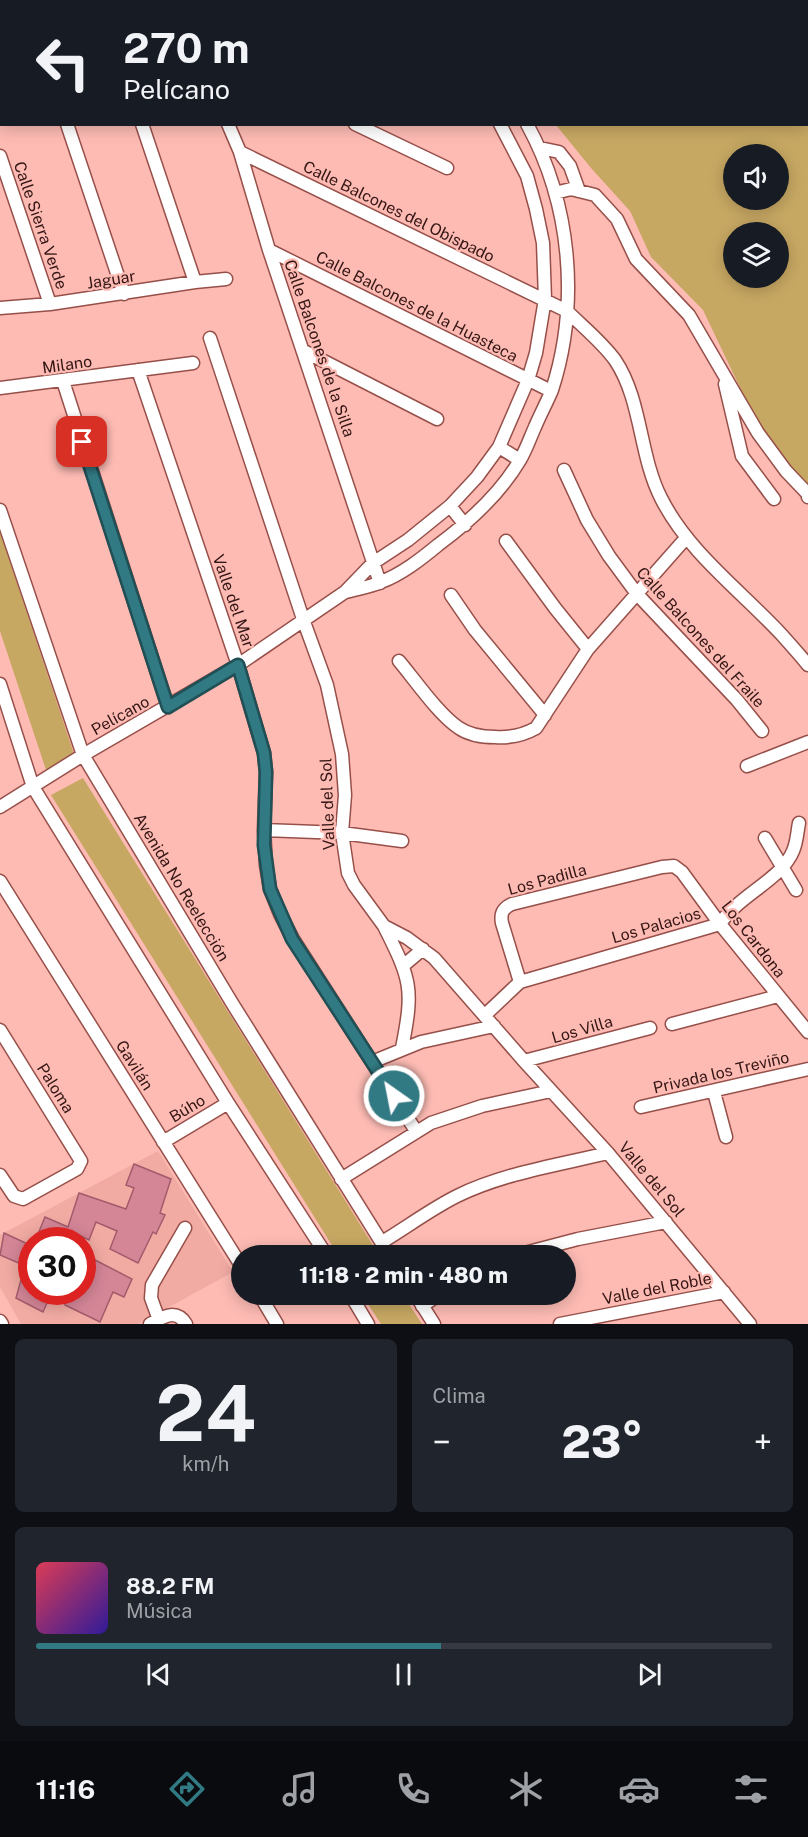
<!DOCTYPE html>
<html lang="es">
<head>
<meta charset="utf-8">
<style>
  body { margin:0; font-family:"Public Sans",sans-serif; background:#20242c; color:#f1f3f6; height:100vh; display:flex; flex-direction:column; font-size:22px; white-space:nowrap }
  * { box-sizing:border-box; margin:0 }
  p { font-size:20px; color:#9ea1a6 }
  .icon { flex:none; width:33px; height:33px; fill:none; stroke:currentColor; stroke-width:2; stroke-linecap:round; stroke-linejoin:round }
  .map { position:relative; height:1324px; overflow:hidden }
  .panel { display:flex; flex-direction:column; gap:15px; padding:15px; background:#0d0f14; flex:1 }
  .panel>* { flex:none }
  .hud { position:absolute; left:0px; top:0px; width:808px; height:126px; box-shadow:0 3px 15px #0003; background:#171b24; color:#f1f3f6; overflow:hidden }
  .controls { position:absolute; left:723px; top:144px; display:grid; gap:12px }
  .controls a { display:grid; place-items:center; width:66px; height:66px; border-radius:50%; background:#171b24; box-shadow:0 3px 15px #0003; font-size:30px }
  .speed { position:absolute; left:18px; top:1227px; display:flex; gap:12px; font-size:30px; font-weight:700; text-align:center }
  .speed>* { display:grid; place-content:center; width:78px; height:78px; border-radius:50%; background:#171b24; box-shadow:0 3px 15px #0003; line-height:1 }
  .speed .limit { border:9px solid #d22; background:#fff; color:#111 }
  .pin { position:absolute; display:grid; place-items:center; width:51px; height:51px; color:#fff; margin:-26px; border-radius:12px; box-shadow:0 3px 9px #0006 }
  .me { position:absolute; width:66px; margin:-33px; rotate:327deg; stroke-linejoin:round; filter:drop-shadow(0 0 4px #0008) }
  .turn { display:flex; align-items:center; gap:21px; height:126px; padding:0 24px; font-size:27px }
  .turn .icon { width:78px; height:78px; stroke-width:2.5 }
  .turn b { display:block; font-size:42px; line-height:51px }
  .big { font-size:45px; font-weight:800; line-height:1.1 }
  .panel .tile { flex:1; display:flex; flex-direction:column; justify-content:center; gap:9px; min-width:0; padding:0 21px; border-radius:9px; background:#20242c }
  .panel .dial { align-items:center; gap:0 }
  .dial b { font-size:78px; line-height:1 }
  .song { display:flex; align-items:center; gap:18px }
  .cover { width:72px; height:72px; border-radius:9px; background:linear-gradient(135deg,hsl(350 70% 55%),hsl(250 70% 35%)) }
  .played { height:6px; border-radius:3px; background:linear-gradient(90deg,#327a83 55%,#363941 55%) }
  .keys { display:flex; justify-content:space-around; direction:ltr }
  .heat { display:flex; justify-content:space-between; align-items:center; font-size:33px; direction:ltr }
  .panel .tiles { flex:1; display:grid; gap:15px; grid-template-columns:1fr 1fr }
  .tile:last-child { grid-column:span 2 }
  .trip { position:absolute; left:231px; top:1245px; width:345px; height:60px; border-radius:30px; background:#171b24; box-shadow:0 3px 15px #0003; font-weight:800; line-height:60px; text-align:center }
  .menu { display:flex; height:96px; justify-content:space-around; align-items:center; background:#090b0e; color:#9ea1a6 }
  .menu .icon { width:42px; height:42px }
  .menu .current { color:#327a83 }
  .menu b { font-size:27px; color:#f1f3f6 }
  .map>svg:first-child { display:block }
  .built { fill:#f1aba3; fill-rule:evenodd }
  .green { fill:#c7a863; fill-rule:evenodd }
  .building { fill:#d48697; stroke:#a35b6b; stroke-width:1.5 }
  .lines { fill:none; stroke-linecap:round; stroke-linejoin:round }
  .minor-casing { stroke:#974f49; stroke-width:15 }
  .minor { stroke:#fff; stroke-width:12 }
  .route-casing { stroke:#204f55; stroke-width:15 }
  .route { stroke:#327a83; stroke-width:10 }
  .labels { text-anchor:middle; stroke-width:4.5; stroke-linejoin:round; paint-order:stroke }
  .street-label { font-size:16px; fill:#341614; stroke:#fdbbb4 }
</style>
</head>
<body>
<div class="map">
<svg width="808" height="1324" viewBox="0 0 808 1324">
  <rect width="100%" height="100%" fill="#fdbbb4"/>
  <path class="built" d="M158 1151 233 1272 138 1324H21L0 1287V1235ZM32 1240H82V1292H32Z"/>
  <path class="green" d="M444 0H782L784 1 446 2Z
    M807 23 808 24V490L753 415 703 310 651 257 630 211 591 168 556 125 807 124ZM734 154H778V200H734ZM734 232H778V278H734Z
    M0 532 75 757 47 773 0 631Z
    M83 778 379 1255H338L51 795Z
    M362 1295H403L422 1324H381Z"/>
  <path class="building" d="M134 1164 171 1179 160 1213 165 1215 156 1234 153 1232 138 1263 110 1249 117 1231 96 1222 89 1240 73 1232 69 1240H53L38 1234 45 1217 68 1227 79 1193 126 1209 134 1188 126 1185Z
    M4 1233 32 1246 30 1268 0 1255Z
    M95 1260 132 1279 124 1297 113 1292 100 1322 65 1305 69 1292H82Z
    M21 1280 32 1285V1292H45L51 1294 43 1312 16 1298Z"/>
  <g class="lines">
    <defs>
      <path id="minor" d="M25 0V2
        M100 0V2
        M207 0 208 2
        M277 0 278 2
        M377 0 378 2
        M403 0 405 2
        M67 124 124 294
        M142 124 195 282
        M228 124 240 152 269 250 380 583
        M355 124 447 168
        M540 148 559 152 570 166 579 191
        M240 152 567 311C583 327 602 342 615 360 642 400 639 455 661 498 688 552 740 590 781 634 790 644 799 654 808 665
        M0 156 50 304
        M555 193 571 189 595 195 617 219 636 259 689 315 758 433 786 471 807 493 808 497
        M269 250 551 391
        M0 308 50 304 195 282 226 279
        M210 338 303 619 327 685 342 754 345 795 342 833 348 873 354 885 384 926 407 938 434 958 524 1061 608 1153 750 1324
        M304 351 437 419
        M138 370 238 665 264 753 266 772 264 830 266 865 270 889 280 914 293 939 416 1131
        M63 381 168 707
        M725 384 742 456 774 499
        M0 388 193 363
        M499 447 520 460
        M564 470 587 520 609 556 637 594 737 700 762 731
        M450 506 465 525
        M0 510 83 755 232 1003 390 1256
        M506 541 555 608 588 649
        M346 592C357 589 370 587 381 582 402 574 421 559 438 545 469 522 500 494 520 460 526 450 530 438 535 427 540 415 547 402 552 390 580 303 571 204 527 124
        M451 595 475 630 545 715
        M399 661C415 680 439 715 459 728 469 735 483 737 495 737 510 738 522 736 536 728L588 649 686 538
        M0 684 33 787 228 1103 327 1256
        M747 766 808 742
        M0 807 83 755 238 665 345 592 373 563 408 540 450 506 477 477 499 447 528 380 536 353 545 299 543 243 536 209 527 176 500 124
        M264 830 342 833 402 841
        M765 838 796 890
        M0 881 242 1267
        M384 926C411 980 414 988 402 1048
        M404 965 423 949
        M520 982 502 923C500 913 503 908 512 904L662 867 674 866 682 872 720 924 808 1032
        M485 1015 520 982 720 924C739 895 781 880 793 851 797 842 797 833 799 823
        M672 1024 778 996
        M0 1030 81 1161 77 1169 23 1199 14 1196 0 1175
        M524 1061 650 1028
        M372 1062 421 1042 494 1026
        M714 1092 726 1137
        M641 1107 808 1069
        M163 1142 228 1103
        M341 1179 431 1123 482 1106 551 1091
        M382 1242C407 1227 431 1209 457 1196 504 1173 558 1165 608 1153
        M513 1256 578 1239 666 1222
        M259 1294 277 1324
        M350 1294 368 1324
        M415 1294 434 1324
        M422 1306 440 1294
        M159 1320 151 1298 152 1285 185 1228
        M0 1321 2 1324
        M150 1324C163 1317 176 1308 186 1324
        M560 1324 724 1292"/>
    </defs>
    <use href="#minor" class="minor-casing"/>
    <use href="#minor" class="minor"/>
  </g>
  <g class="lines">
    <defs>
      <path id="route" d="M82 442 168 707 238 665 264 753 266 772 264 845 270 889 292 939 394 1096"/>
    </defs>
    <use href="#route" class="route-casing"/>
    <use href="#route" class="route"/>
  </g>
  <g class="labels">
    <g class="street-label">
      <text transform="translate(399 211) rotate(26)" y="6">Calle Balcones del Obispado</text>
      <text transform="translate(41 225) rotate(71)" y="6">Calle Sierra Verde</text>
      <text transform="translate(111 279) rotate(-9)" y="6">Jaguar</text>
      <text transform="translate(417 306) rotate(27)" y="6">Calle Balcones de la Huasteca</text>
      <text transform="translate(320 348) rotate(71)" y="6">Calle Balcones de la Silla</text>
      <text transform="translate(67 364) rotate(-8)" y="6">Milano</text>
      <text transform="translate(234 601) rotate(71)" y="6">Valle del Mar</text>
      <text transform="translate(701 637) rotate(48)" y="6">Calle Balcones del Fraile</text>
      <text transform="translate(120 715) rotate(-29)" y="6">Pelícano</text>
      <text transform="translate(327 804) rotate(-92)" y="6">Valle del Sol</text>
      <text transform="translate(547 879) rotate(-15)" y="6">Los Padilla</text>
      <text transform="translate(182 887) rotate(59)" y="6">Avenida No Reelección</text>
      <text transform="translate(656 925) rotate(-16)" y="6">Los Palacios</text>
      <text transform="translate(754 939) rotate(52)" y="6">Los Cardona</text>
      <text transform="translate(582 1029) rotate(-16)" y="6">Los Villa</text>
      <text transform="translate(135 1065) rotate(58)" y="6">Gavilán</text>
      <text transform="translate(721 1072) rotate(-13)" y="6">Privada los Treviño</text>
      <text transform="translate(56 1088) rotate(58)" y="6">Paloma</text>
      <text transform="translate(187 1108) rotate(-31)" y="6">Búho</text>
      <text transform="translate(652 1179) rotate(50)" y="6">Valle del Sol</text>
      <text transform="translate(657 1288) rotate(-11)" y="6">Valle del Roble</text>
    </g>
  </g>
</svg>
<div class="controls">
<a><svg class="icon" aria-label="sound" viewBox="0 0 24 24"><path d="M4 9h4l5-4v14l-5-4H4zM17 9q2 3 0 6"/></svg></a>
<a><svg class="icon" aria-label="layers" viewBox="0 0 24 24"><path d="M12 4l9 5-9 5-9-5zM3 14l9 5 9-5"/></svg></a>
</div>
<div class="speed"><div class="limit">30</div></div>
<div class="pin" style="left:82px;top:442px;background:#d93025"><svg class="icon" aria-label="arrive" viewBox="0 0 24 24"><path d="M6 21V4h12l-3 4 3 4H6"/></svg></div>
<svg class="me" style="left:394px;top:1096px" viewBox="-20 -20 40 40"><circle r="17" fill="#327a83" stroke="#fff" stroke-width="3"/><path d="M0-11L8 9 0 5-8 9z" fill="#fff"/></svg>
<div class="trip">11:18 · 2 min · 480 m</div>
<div class="hud">
<div class="turn"><svg class="icon" aria-label="left" viewBox="0 0 24 24"><path d="M17 20v-9H6M10 6l-5 5 5 5"/></svg><div><b>270 m</b>Pelícano</div></div>
</div>
</div>
<section class="panel">
<div class="tiles">
<div class="tile dial"><b>24</b><p>km/h</p></div>
<div class="tile"><p>Clima</p>
<div class="heat"><a>−</a><b class="big">23°</b><a>+</a></div>
</div>
<div class="tile">
<div class="song"><i class="cover"></i><div><b>88.2 FM</b><p>Música</p></div></div>
<div class="played"></div>
<div class="keys"><svg class="icon" aria-label="previous" viewBox="0 0 24 24"><path d="M18 5L8 12l10 7zM5 5v14"/></svg><svg class="icon" aria-label="pause" viewBox="0 0 24 24"><path d="M8 5v14M16 5v14"/></svg><svg class="icon" aria-label="next" viewBox="0 0 24 24"><path d="M6 5l10 7-10 7zM19 5v14"/></svg></div>
</div>
</div>
</section>
<nav class="menu">
<b>11:16</b>
<svg class="icon current" aria-label="directions" viewBox="0 0 24 24"><path d="M12 3l9 9-9 9-9-9zM9 14v-3h6M13 9l2 2-2 2"/></svg>
<svg class="icon" aria-label="music" viewBox="0 0 24 24"><path d="M9 18V5l10-2v13"/><circle cx="6" cy="18" r="3"/><circle cx="16" cy="16" r="3"/></svg>
<svg class="icon" aria-label="phone" viewBox="0 0 24 24"><path d="M5 4h4l2 5-3 2q2 4 5 5l2-3 5 2v4C11 20 4 13 5 4z"/></svg>
<svg class="icon" aria-label="climate" viewBox="0 0 24 24"><path d="M12 3v18M4 7l16 10M4 17L20 7"/></svg>
<svg class="icon" aria-label="car" viewBox="0 0 24 24"><path d="M5 17H2v-5l4-1 3-4h7l3 4 3 1v5h-3M9 17h6M6 11h13"/><circle cx="7" cy="17" r="2"/><circle cx="17" cy="17" r="2"/></svg>
<svg class="icon" aria-label="filters" viewBox="0 0 24 24"><path d="M4 7h16M4 17h16"/><circle cx="9" cy="7" r="2"/><circle cx="15" cy="17" r="2"/></svg>
</nav>
</body>
</html>
